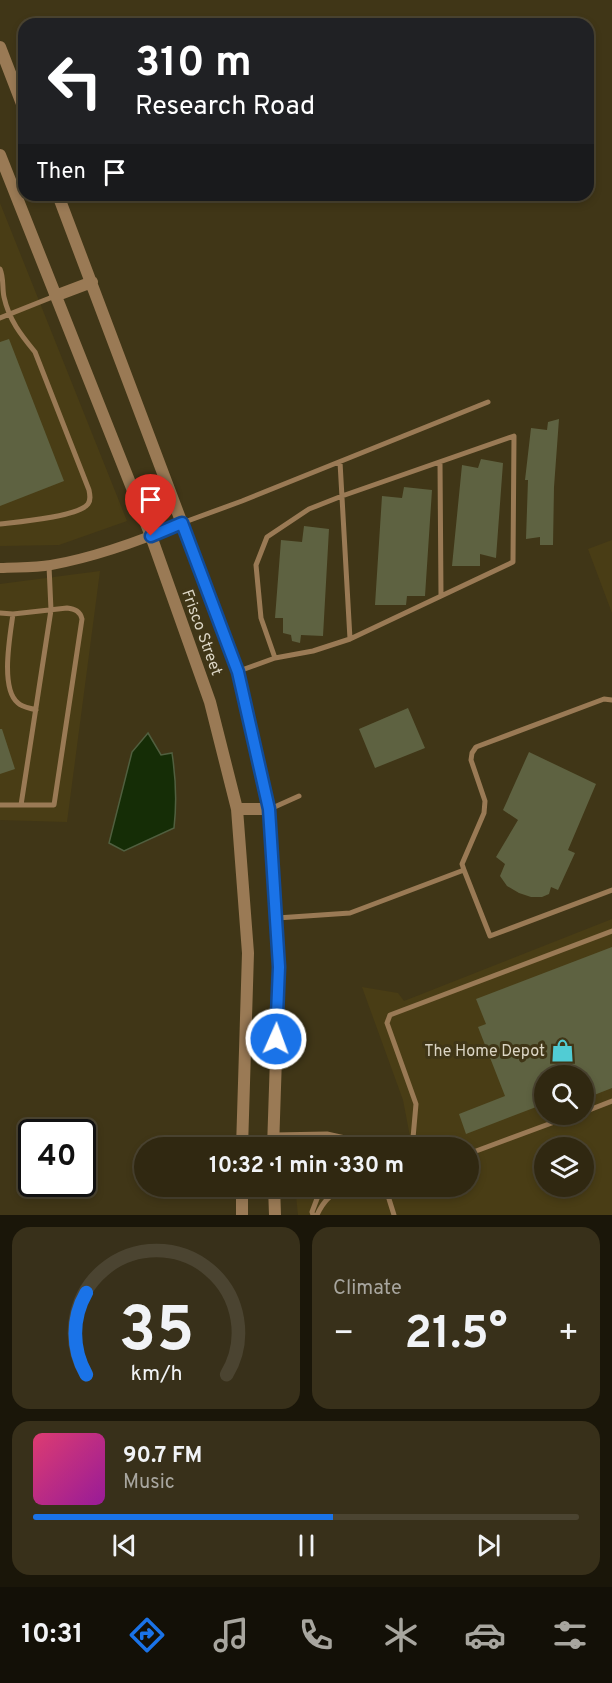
<!DOCTYPE html>
<html lang="en">
<head>
<meta charset="utf-8">
<style>
  body { margin:0; font-family:Overpass,sans-serif; background:#38301a; color:#f1f3f6; height:100vh; display:flex; flex-direction:column; font-size:22px; white-space:nowrap }
  * { box-sizing:border-box; margin:0 }
  p { font-size:20px; color:#a8a69f }
  .icon { flex:none; width:33px; height:33px; fill:none; stroke:currentColor; stroke-width:2; stroke-linecap:round; stroke-linejoin:round }
  .map { position:relative; height:1215px; overflow:hidden }
  .side { display:flex; flex-direction:column; gap:12px; padding:12px; background:#1a1609; flex:1 }
  .side>* { flex:none }
  .guide { position:absolute; left:18px; top:18px; width:576px; height:183px; border-radius:18px; box-shadow:0 3px 9px #0003,0 0 0 2px #4b4431; background:#202124; color:#fff; overflow:hidden }
  .tools { position:absolute; left:534px; top:1065px; display:grid; gap:12px }
  .tools a { display:grid; place-items:center; width:60px; height:60px; border-radius:50%; background:#302811; box-shadow:0 3px 9px #0003,0 0 0 2px #4b4431; font-size:30px }
  .speed { position:absolute; left:18px; top:1119px; display:flex; gap:12px; font-size:30px; font-weight:700; text-align:center }
  .speed>* { display:grid; place-content:center; width:78px; height:78px; border-radius:50%; background:#302811; box-shadow:0 3px 9px #0003,0 0 0 2px #4b4431; line-height:1 }
  .speed .limit { border:3px solid #111; border-radius:9px; background:#fff; color:#111 }
  .pin { position:absolute; display:grid; place-items:center; width:51px; height:51px; color:#fff; margin:-62px -26px; border-radius:50% 50% 50% 0; rotate:-45deg; box-shadow:0 0 6px #0007 }
  .pin .icon { rotate:45deg }
  .me { position:absolute; width:66px; margin:-33px; rotate:2deg; stroke-linejoin:round; filter:drop-shadow(0 0 4px #0008) }
  .turn { display:flex; align-items:center; gap:21px; height:126px; padding:0 18px; font-size:27px }
  .turn .icon { width:78px; height:78px; stroke-width:2.5 }
  .turn b { display:block; font-size:42px; line-height:51px }
  .then { display:flex; align-items:center; height:57px; padding:0 18px; background:#0003; gap:12px; font-size:22px }
  .big { font-size:45px; font-weight:700; line-height:1.1 }
  .side .tile { flex:1; display:flex; flex-direction:column; justify-content:center; gap:9px; min-width:0; padding:0 21px; border-radius:18px; background:#38301a }
  .side .dial { align-items:center; gap:0 }
  .dial svg { height:156px; overflow:visible; fill:none; stroke:#4b4431; stroke-width:7; stroke-linecap:round; text-anchor:middle }
  .dial text { fill:#f1f3f6; stroke:none }
  .song { display:flex; align-items:center; gap:18px }
  .cover { width:72px; height:72px; border-radius:9px; background:linear-gradient(135deg,hsl(340 70% 55%),hsl(300 70% 35%)) }
  .played { height:6px; border-radius:3px; background:linear-gradient(90deg,#1a73e8 55%,#4b4431 55%) }
  .keys { display:flex; justify-content:space-around; direction:ltr }
  .heat { display:flex; justify-content:space-between; align-items:center; font-size:33px; direction:ltr }
  .side .tiles { flex:1; display:grid; gap:12px; grid-template-columns:1fr 1fr }
  .tile:last-child { grid-column:span 2 }
  .trip { position:absolute; left:134px; top:1137px; width:345px; height:60px; border-radius:30px; background:#302811; box-shadow:0 3px 9px #0003,0 0 0 2px #4b4431; font-weight:700; line-height:60px; text-align:center }
  .tabs { display:flex; height:96px; justify-content:space-around; align-items:center; background:#131007; color:#a8a69f }
  .tabs .icon { width:42px; height:42px }
  .tabs .selected { color:#1a73e8 }
  .tabs b { font-size:27px; color:#f1f3f6 }
  .map>svg:first-child { display:block }
  .built { fill:#493d15; fill-rule:evenodd }
  .water { fill:#152d06; stroke:#505f3f; stroke-width:1.5 }
  .building { fill:#5e6241 }
  .lines { fill:none; stroke-linecap:round; stroke-linejoin:round }
  .service { stroke:#9a7a55; stroke-width:5 }
  .minor { stroke:#9a7a55; stroke-width:10 }
  .tertiary { stroke:#9a7a55; stroke-width:12 }
  .route-casing { stroke:#114b97; stroke-width:15 }
  .route { stroke:#1a73e8; stroke-width:10 }
  .labels { text-anchor:middle; stroke-width:6; stroke-linejoin:round; paint-order:stroke }
  .street-label { font-size:16px; fill:#dbd5c4; stroke:#403617 }
  .poi-label { font-size:16px; fill:#dbd5c4; stroke:#403617; text-anchor:end }
</style>
</head>
<body>
<div class="map">
<svg width="612" height="1215" viewBox="0 0 612 1215">
  <rect width="100%" height="100%" fill="#403617"/>
  <path class="built" d="M0 203 127 521 59 545 0 546Z
    M612 540V613L588 549Z
    M100 571 67 822 0 820V584Z
    M612 919V1215H298L295 1187 468 1186V1148L412 1147 403 1100 362 987 398 993 404 1001ZM544 1076H584V1114H544ZM544 1148H584V1186H544Z"/>
  <path class="water" d="M148 733 161 755 172 753C176 779 177 802 174 828L124 851 109 843 132 752Z"/>
  <path class="building" d="M9 339 64 481 0 506V342Z
    M559 419 554 487 553 545H540V537L526 539 528 480H525L531 428 547 430 548 422Z
    M481 459 503 463 496 558 480 554V566H452L462 465 478 468Z
    M404 487 432 490 425 596H407L406 605H375L382 496 402 498Z
    M304 526 329 529 323 636 301 635 300 643 292 641 291 635 283 633V618H275L281 540 302 542Z
    M408 708 425 748 375 768 359 729Z
    M0 729H2L15 769 0 774Z
    M529 752 596 784 568 850 575 853 558 890 551 887 549 894 542 897H531L519 893 507 886 500 876 505 864 496 857 518 820 503 810Z
    M612 947V1088L584 1099V1076H544V1104L466 1134 459 1114 505 1096 478 1027 486 1024 476 999Z"/>
  <g class="lines">
    <path class="service" d="M0 269C4 278 2 288 4 297 9 320 21 335 35 352L89 490C90 495 91 500 88 504 78 517 17 522 0 524
      M0 318 55 296
      M440 462 441 596
      M182 523 242 501 488 402
      M0 613 13 614 67 608C75 609 80 611 82 619L54 805H0
      M13 614C10 636 0 689 18 703 22 707 30 708 36 710
      M275 658 313 651 350 639
      M239 671 275 658 261 618 256 565 267 537 309 509 342 496 514 436 513 562 350 639 340 462
      M21 805 51 610 49 566
      M270 809 299 796
      M464 870 462 864 484 813 485 801 471 760 472 753 476 747 604 699 612 700
      M277 918 350 913 464 870 490 936 612 890
      M584 1112 612 1101
      M274 1135 327 1134 390 1148
      M407 1148 413 1138 416 1104 387 1023 390 1015 612 931
      M468 1154 576 1114
      M391 1186 389 1199 394 1215
      M313 1215 312 1212 321 1188
      M317 1215C322 1204 329 1194 341 1191 350 1189 357 1191 365 1187"/>
    <path class="minor" d="M0 568C17 567 34 568 51 565 96 557 140 541 182 523"/>
    <path class="tertiary" d="M0 47 24 109
      M0 155 151 536 210 702 237 809 248 953 242 1148
      M58 195 238 672 269 809 279 967 273 1148
      M55 296 92 282
      M237 809H269
      M242 1186V1215
      M274 1186 275 1215"/>
  </g>
  <g class="lines">
    <defs>
      <path id="route" d="M151 536 182 523 238 672 269 809 279 967 276 1039"/>
    </defs>
    <use href="#route" class="route-casing"/>
    <use href="#route" class="route"/>
  </g>
  <defs>
    <symbol id="shop-bare" viewBox="-9 -9 18 18"><path d="M-5-2.5h2.3a2.7 3.5 0 0 1 5.4 0H5L5.5 6h-11ZM-1.5-2.5h3a1.5 2.3 0 0 0-3 0Z" fill="#51ccd4" stroke="#403617" stroke-width="2.5" paint-order="stroke"/></symbol>
  </defs>
  <g fill-rule="evenodd">
    <use href="#shop-bare" x="546" y="1034" width="33" height="33"/>
  </g>
  <g class="labels">
    <g class="street-label">
      <text transform="translate(203 632) rotate(70)" y="6">Frisco Street</text>
    </g>
    <g class="poi-label">
      <text x="545" y="1056">The Home Depot</text>
    </g>
  </g>
</svg>
<div class="tools">
<a><svg class="icon" aria-label="search" viewBox="0 0 24 24"><circle cx="10" cy="10" r="6"/><path d="M15 15l6 6"/></svg></a>
<a><svg class="icon" aria-label="layers" viewBox="0 0 24 24"><path d="M12 4l9 5-9 5-9-5zM3 14l9 5 9-5"/></svg></a>
</div>
<div class="speed"><div class="limit">40</div></div>
<div class="pin" style="left:151px;top:536px;background:#d93025"><svg class="icon" aria-label="arrive" viewBox="0 0 24 24"><path d="M6 21V4h12l-3 4 3 4H6"/></svg></div>
<svg class="me" style="left:276px;top:1039px" viewBox="-20 -20 40 40"><circle r="17" fill="#1a73e8" stroke="#fff" stroke-width="3"/><path d="M0-11L8 9 0 5-8 9z" fill="#fff"/></svg>
<div class="trip">10:32 · 1 min · 330 m</div>
<div class="guide">
<div class="turn"><svg class="icon" aria-label="left" viewBox="0 0 24 24"><path d="M17 20v-9H6M10 6l-5 5 5 5"/></svg><div><b>310 m</b>Research Road</div></div>
<div class="then">Then<svg class="icon" aria-label="arrive" viewBox="0 0 24 24"><path d="M6 21V4h12l-3 4 3 4H6"/></svg></div>
</div>
</div>
<section class="side">
<div class="tiles">
<div class="tile dial"><svg viewBox="0 0 100 80">
<path d="M14 69A42 42 0 1 1 86 69"/>
<path d="M14 69A42 42 0 0 1 14 27" stroke="#1a73e8"/>
<text x="50" y="56" font-size="32" font-weight="700">35</text>
<text x="50" y="72" font-size="11">km/h</text>
</svg></div>
<div class="tile"><p>Climate</p>
<div class="heat"><a>−</a><b class="big">21.5°</b><a>+</a></div>
</div>
<div class="tile">
<div class="song"><i class="cover"></i><div><b>90.7 FM</b><p>Music</p></div></div>
<div class="played"></div>
<div class="keys"><svg class="icon" aria-label="previous" viewBox="0 0 24 24"><path d="M18 5L8 12l10 7zM5 5v14"/></svg><svg class="icon" aria-label="pause" viewBox="0 0 24 24"><path d="M8 5v14M16 5v14"/></svg><svg class="icon" aria-label="next" viewBox="0 0 24 24"><path d="M6 5l10 7-10 7zM19 5v14"/></svg></div>
</div>
</div>
</section>
<nav class="tabs">
<b>10:31</b>
<svg class="icon selected" aria-label="directions" viewBox="0 0 24 24"><path d="M12 3l9 9-9 9-9-9zM9 14v-3h6M13 9l2 2-2 2"/></svg>
<svg class="icon" aria-label="music" viewBox="0 0 24 24"><path d="M9 18V5l10-2v13"/><circle cx="6" cy="18" r="3"/><circle cx="16" cy="16" r="3"/></svg>
<svg class="icon" aria-label="phone" viewBox="0 0 24 24"><path d="M5 4h4l2 5-3 2q2 4 5 5l2-3 5 2v4C11 20 4 13 5 4z"/></svg>
<svg class="icon" aria-label="climate" viewBox="0 0 24 24"><path d="M12 3v18M4 7l16 10M4 17L20 7"/></svg>
<svg class="icon" aria-label="car" viewBox="0 0 24 24"><path d="M5 17H2v-5l4-1 3-4h7l3 4 3 1v5h-3M9 17h6M6 11h13"/><circle cx="7" cy="17" r="2"/><circle cx="17" cy="17" r="2"/></svg>
<svg class="icon" aria-label="filters" viewBox="0 0 24 24"><path d="M4 7h16M4 17h16"/><circle cx="9" cy="7" r="2"/><circle cx="15" cy="17" r="2"/></svg>
</nav>
</body>
</html>
